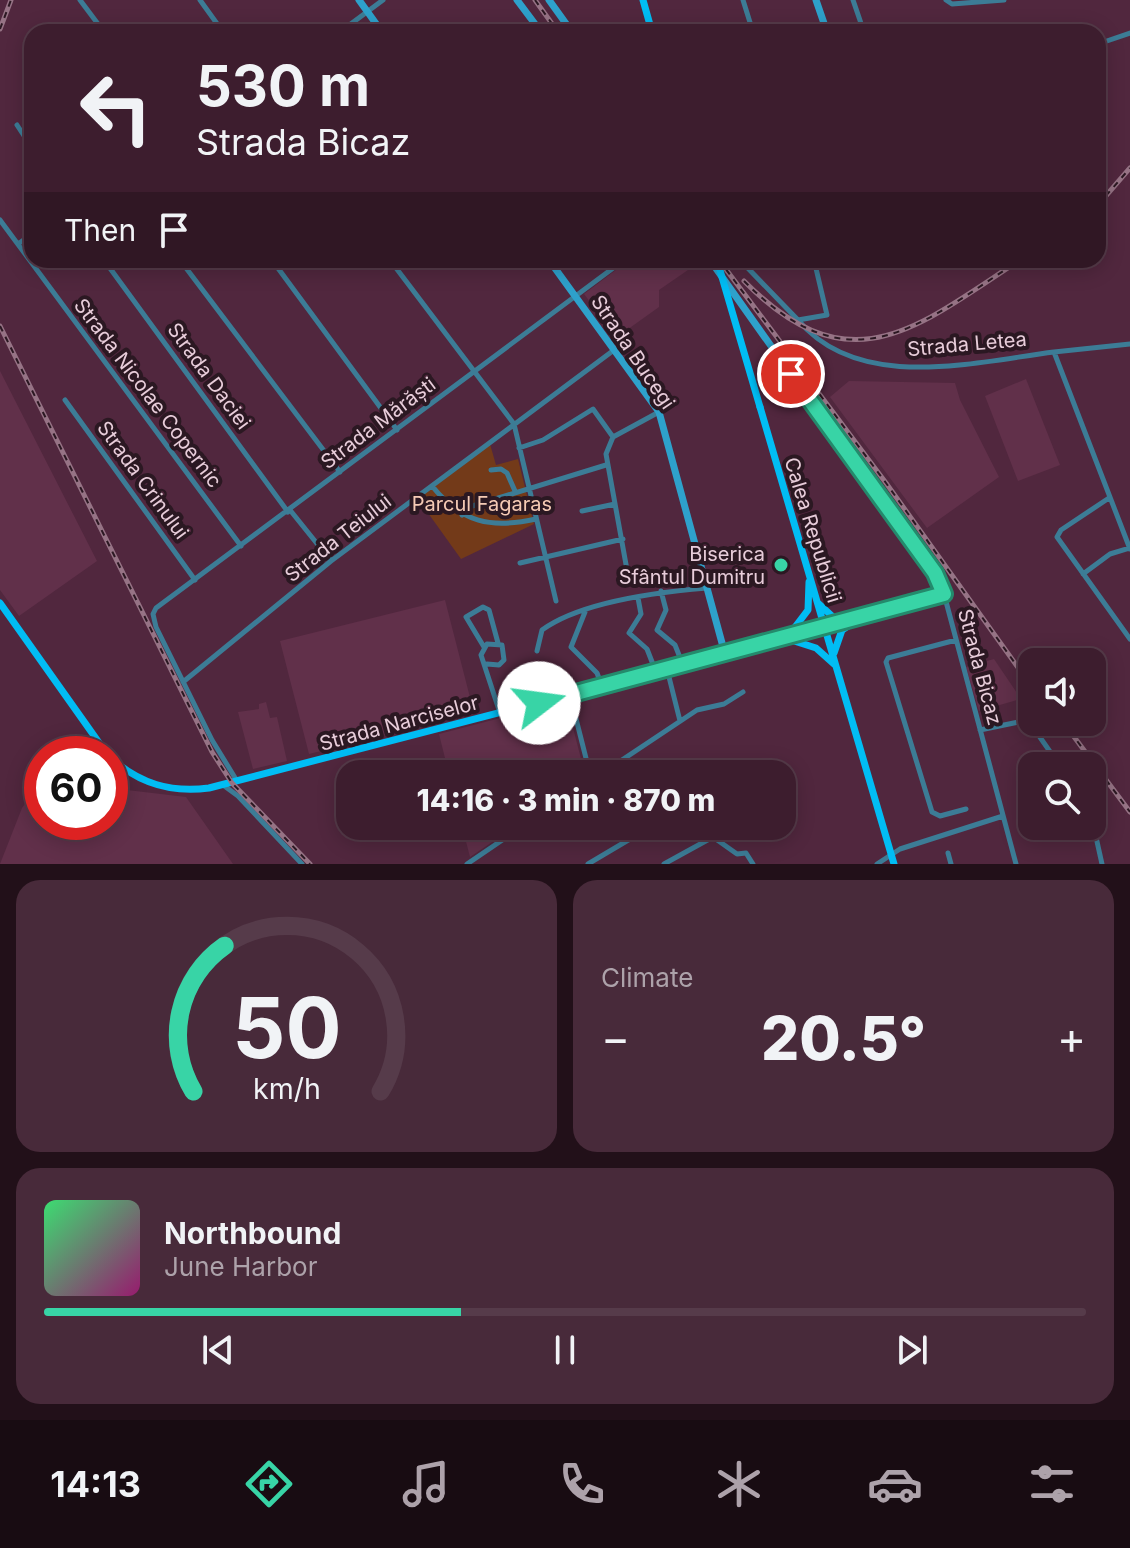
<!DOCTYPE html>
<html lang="en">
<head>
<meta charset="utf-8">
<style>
  body { margin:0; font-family:Inter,sans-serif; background:#482a3a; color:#f1f3f6; height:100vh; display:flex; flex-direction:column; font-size:30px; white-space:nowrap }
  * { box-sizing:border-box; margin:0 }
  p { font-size:26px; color:#ada2aa }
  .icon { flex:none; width:44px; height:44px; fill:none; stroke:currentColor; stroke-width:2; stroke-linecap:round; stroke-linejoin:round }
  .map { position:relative; height:864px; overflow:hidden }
  .side { display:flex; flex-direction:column; gap:16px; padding:16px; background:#221019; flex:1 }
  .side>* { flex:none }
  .banner { position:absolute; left:24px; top:24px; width:1082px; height:244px; border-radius:24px; box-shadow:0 4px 20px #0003,0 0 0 2px #563b4a; background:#3d1d2e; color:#f1f3f6; overflow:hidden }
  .tools { position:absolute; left:1018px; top:648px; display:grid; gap:16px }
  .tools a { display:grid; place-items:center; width:88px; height:88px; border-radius:16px; background:#3d1d2e; box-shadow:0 4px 20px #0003,0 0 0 2px #563b4a; font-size:40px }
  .speed { position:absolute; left:24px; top:736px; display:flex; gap:16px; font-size:40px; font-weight:700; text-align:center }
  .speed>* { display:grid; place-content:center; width:104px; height:104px; border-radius:50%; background:#3d1d2e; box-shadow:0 4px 20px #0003,0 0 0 2px #563b4a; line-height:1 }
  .speed .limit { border:12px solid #d22; background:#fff; color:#111 }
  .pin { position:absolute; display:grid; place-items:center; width:68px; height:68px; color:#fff; margin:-34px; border:4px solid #fff; border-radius:50%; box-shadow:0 2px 8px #0007 }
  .me { position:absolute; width:88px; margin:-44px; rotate:75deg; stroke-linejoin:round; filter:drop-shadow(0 0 6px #0008) }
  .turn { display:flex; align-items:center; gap:28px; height:168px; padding:0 40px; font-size:36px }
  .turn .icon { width:104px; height:104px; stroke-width:2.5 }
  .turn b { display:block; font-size:56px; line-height:68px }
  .then { display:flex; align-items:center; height:76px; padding:0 40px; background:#0003; gap:16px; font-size:30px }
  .big { font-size:60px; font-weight:800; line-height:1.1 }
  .side .tile { flex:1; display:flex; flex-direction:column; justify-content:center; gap:12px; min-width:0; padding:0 28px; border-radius:24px; background:#482a3a }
  .side .dial { align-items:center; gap:0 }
  .dial svg { height:208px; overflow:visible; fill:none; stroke:#563b4a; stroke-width:7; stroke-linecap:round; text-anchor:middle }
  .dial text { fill:#f1f3f6; stroke:none }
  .song { display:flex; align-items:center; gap:24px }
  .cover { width:96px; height:96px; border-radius:12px; background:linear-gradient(135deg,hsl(140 70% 55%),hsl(320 70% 35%)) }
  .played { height:8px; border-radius:4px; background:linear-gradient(90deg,#38d4a6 40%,#563b4a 40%) }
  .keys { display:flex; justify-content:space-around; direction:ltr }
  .heat { display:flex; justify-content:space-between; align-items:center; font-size:44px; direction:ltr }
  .side .tiles { flex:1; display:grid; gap:16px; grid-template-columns:1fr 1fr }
  .tile:last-child { grid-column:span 2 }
  .trip { position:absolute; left:336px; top:760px; width:460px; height:80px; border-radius:24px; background:#3d1d2e; box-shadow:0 4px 20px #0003,0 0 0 2px #563b4a; font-weight:800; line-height:80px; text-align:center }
  .menu { display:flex; height:128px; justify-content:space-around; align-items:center; background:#180c12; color:#ada2aa }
  .menu .icon { width:56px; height:56px }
  .menu .current { color:#38d4a6 }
  .menu b { font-size:36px; color:#f1f3f6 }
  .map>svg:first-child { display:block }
  .built { fill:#61304a }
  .green { fill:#733a19 }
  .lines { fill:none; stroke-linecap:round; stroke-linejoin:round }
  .street { stroke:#3c7c96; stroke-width:5 }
  .secondary { stroke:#2ea1cb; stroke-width:7 }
  .primary { stroke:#01bdf4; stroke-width:7 }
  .rail-casing { stroke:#967385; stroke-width:5 }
  .rail { stroke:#2b1822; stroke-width:2; stroke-dasharray:6; stroke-linecap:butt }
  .primary-bridge { stroke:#01bdf4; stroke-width:7 }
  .route-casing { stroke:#248a6c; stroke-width:20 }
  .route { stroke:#38d4a6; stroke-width:14 }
  .poi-dot { fill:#38d4a6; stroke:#2b1822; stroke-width:3 }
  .labels { text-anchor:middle; stroke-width:8; stroke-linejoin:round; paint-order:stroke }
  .street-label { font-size:20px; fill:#e8cdda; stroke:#2b1822 }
  .park-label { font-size:20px; fill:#f5cab5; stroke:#2b1822 }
  .poi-label { font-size:20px; fill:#e8cdda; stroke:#2b1822; text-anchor:end }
</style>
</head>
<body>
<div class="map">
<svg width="1130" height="864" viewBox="0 0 1130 864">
  <rect width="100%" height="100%" fill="#51273e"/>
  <path class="built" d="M629 260 701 261 659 290V307L617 337 584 294Z
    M0 371 97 561 19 616 0 590Z
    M1026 379 1060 465 1018 481 985 396Z
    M849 381 955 383 960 400 999 477 927 528 830 397Z
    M445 600 474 713 309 754 280 641Z
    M994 659 1021 699 979 711 966 667Z
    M566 701 585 774H449L439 734Z
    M266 702 270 718 277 717 287 761 253 769 238 712 259 709V704Z
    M42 780V822H110V788L186 797 233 864H0L22 808Z
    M462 826H516L470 857Z"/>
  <path class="green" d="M490 444 496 465 518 459 534 524 461 559 418 499Z"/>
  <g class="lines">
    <path class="street" d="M80 0 104 32
      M200 0 223 32
      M743 0 753 32
      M853 0 864 32
      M946 0 952 4 1004 0
      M340 32 383 0
      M1098 44 1130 33
      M17 125 32 148
      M0 220 241 546
      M18 244 32 234
      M104 260 288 512
      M180 260 340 472
      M272 260 397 430
      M390 260 514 424 556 601
      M740 260 798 320 827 315 814 260
      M798 320C859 393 974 362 1054 352L1130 549
      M1054 352 1130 344
      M65 400 195 580
      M519 448 543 440 593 409 613 437
      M491 470 501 469 507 473 515 491
      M432 486C462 523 491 529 536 519
      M1109 498 1061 530 1057 537 1130 639
      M290 510 331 561
      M582 511 615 504
      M462 515 469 507 606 465
      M520 563 623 539
      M1083 574 1110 554 1130 548
      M629 581 606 454 613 437 659 412
      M661 591 666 610 657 630 675 645 683 665
      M944 594 1016 864
      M638 598 641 614 629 633 647 649 656 672
      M585 612 571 647 597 673 602 686
      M956 640 888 658 886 662 932 812 940 816 966 809
      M484 647 466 617 483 607 489 610 498 643
      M537 651 542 630C582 601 659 592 707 588
      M487 664 499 665 504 660 502 645 487 644 481 655 500 713
      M667 669 680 721
      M183 682 331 561 614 350
      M570 695 590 774
      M539 702 537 690 544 684
      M980 730 1028 720 1060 766
      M601 774 697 710 724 704 743 692
      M237 781 212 740 156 627 153 614 156 608 624 260
      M223 785 238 796 302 864
      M1092 819 1102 864
      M708 826 713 837 737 854 746 853 753 864
      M948 853 951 864
      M467 864 523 826
      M588 864 652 826
      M664 864 713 837
      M877 864 900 849 1003 816"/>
    <path class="secondary" d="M359 0 382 32
      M517 0 541 32
      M549 0 572 32
      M816 0 827 32
      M549 260 659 412 725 654
      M710 260 942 587 944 594 825 628"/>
    <path class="primary" d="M643 0 652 32
      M760 407 894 864
      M0 603 107 754
      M819 604 833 617 857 618
      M789 635 808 610 809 582
      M788 639 816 648 835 665
      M834 653 842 630 860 618
      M110 757C139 784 171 793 209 788L825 628"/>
    <defs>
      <path id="rail" d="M535 0 558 32
        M0 29 11 0
        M1098 205 1130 168
        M719 260 886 483 1032 687
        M744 281C851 389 917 327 1020 260
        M0 326 212 752 232 783 310 864
        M1063 722 1130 812"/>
    </defs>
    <use href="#rail" class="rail-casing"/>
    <use href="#rail" class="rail"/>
    <path class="primary-bridge" d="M717 260 760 407"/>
  </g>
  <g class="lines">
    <defs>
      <path id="route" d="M539 703 944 594 935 573 791 374"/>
    </defs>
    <use href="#route" class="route-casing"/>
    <use href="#route" class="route"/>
  </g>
  <circle class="poi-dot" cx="781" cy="565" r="8"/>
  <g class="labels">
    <g class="street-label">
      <text transform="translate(967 344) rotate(-5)" y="7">Strada Letea</text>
      <text transform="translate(633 352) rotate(56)" y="7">Strada Bucegi</text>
      <text transform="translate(209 376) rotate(54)" y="7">Strada Daciei</text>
      <text transform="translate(148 393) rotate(53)" y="7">Strada Nicolae Copernic</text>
      <text transform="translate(378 423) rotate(-37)" y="7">Strada Mărăști</text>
      <text transform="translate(143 480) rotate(54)" y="7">Strada Crinului</text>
      <text transform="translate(813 530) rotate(73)" y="7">Calea Republicii</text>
      <text transform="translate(338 538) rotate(-38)" y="7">Strada Teiului</text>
      <text transform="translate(980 667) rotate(75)" y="7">Strada Bicaz</text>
      <text transform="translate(399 723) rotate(-15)" y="7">Strada Narciselor</text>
    </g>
    <g class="park-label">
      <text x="482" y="511">Parcul Fagaras</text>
    </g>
    <g class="poi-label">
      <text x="765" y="561">Biserica<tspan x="765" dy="23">Sfântul Dumitru</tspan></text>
    </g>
  </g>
</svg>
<div class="tools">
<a><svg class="icon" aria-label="sound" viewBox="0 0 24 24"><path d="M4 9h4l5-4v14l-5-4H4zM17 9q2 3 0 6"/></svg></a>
<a><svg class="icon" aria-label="search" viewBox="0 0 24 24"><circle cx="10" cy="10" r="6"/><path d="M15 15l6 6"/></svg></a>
</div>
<div class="speed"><div class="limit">60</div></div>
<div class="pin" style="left:791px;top:374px;background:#d93025"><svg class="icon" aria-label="arrive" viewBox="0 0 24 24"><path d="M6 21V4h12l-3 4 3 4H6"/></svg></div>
<svg class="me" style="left:539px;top:703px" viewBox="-20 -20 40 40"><circle r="19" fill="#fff"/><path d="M0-13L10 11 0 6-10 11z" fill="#38d4a6"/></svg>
<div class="trip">14:16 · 3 min · 870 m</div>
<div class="banner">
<div class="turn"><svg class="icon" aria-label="left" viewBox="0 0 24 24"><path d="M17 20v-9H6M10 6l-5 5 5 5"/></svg><div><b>530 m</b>Strada Bicaz</div></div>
<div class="then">Then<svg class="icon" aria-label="arrive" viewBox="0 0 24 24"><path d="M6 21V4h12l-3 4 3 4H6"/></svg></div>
</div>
</div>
<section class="side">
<div class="tiles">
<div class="tile dial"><svg viewBox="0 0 100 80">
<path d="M14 69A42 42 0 1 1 86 69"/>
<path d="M14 69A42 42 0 0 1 26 13" stroke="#38d4a6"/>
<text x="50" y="56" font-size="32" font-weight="700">50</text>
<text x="50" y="72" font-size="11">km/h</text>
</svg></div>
<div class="tile"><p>Climate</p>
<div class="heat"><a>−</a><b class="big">20.5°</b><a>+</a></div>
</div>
<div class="tile">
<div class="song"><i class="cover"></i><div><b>Northbound</b><p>June Harbor</p></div></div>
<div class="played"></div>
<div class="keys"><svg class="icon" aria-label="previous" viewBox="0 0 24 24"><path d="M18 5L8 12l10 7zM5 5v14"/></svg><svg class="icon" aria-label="pause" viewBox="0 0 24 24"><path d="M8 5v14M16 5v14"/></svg><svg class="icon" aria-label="next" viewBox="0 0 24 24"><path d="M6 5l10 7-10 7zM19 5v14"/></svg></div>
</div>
</div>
</section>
<nav class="menu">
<b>14:13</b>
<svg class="icon current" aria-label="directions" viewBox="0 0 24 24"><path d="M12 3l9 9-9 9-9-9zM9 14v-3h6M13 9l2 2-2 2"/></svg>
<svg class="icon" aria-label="music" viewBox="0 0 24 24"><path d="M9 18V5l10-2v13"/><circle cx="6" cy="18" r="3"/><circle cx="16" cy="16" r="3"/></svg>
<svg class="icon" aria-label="phone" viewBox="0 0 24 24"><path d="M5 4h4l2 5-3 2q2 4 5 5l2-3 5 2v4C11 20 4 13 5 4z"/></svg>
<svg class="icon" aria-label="climate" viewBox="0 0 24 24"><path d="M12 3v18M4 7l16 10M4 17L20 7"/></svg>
<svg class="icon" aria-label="car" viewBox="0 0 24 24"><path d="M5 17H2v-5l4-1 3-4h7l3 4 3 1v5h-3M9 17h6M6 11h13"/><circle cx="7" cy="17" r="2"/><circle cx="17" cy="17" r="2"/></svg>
<svg class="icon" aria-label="filters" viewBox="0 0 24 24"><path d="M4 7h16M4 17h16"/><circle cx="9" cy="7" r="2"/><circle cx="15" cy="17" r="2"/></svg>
</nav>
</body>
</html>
